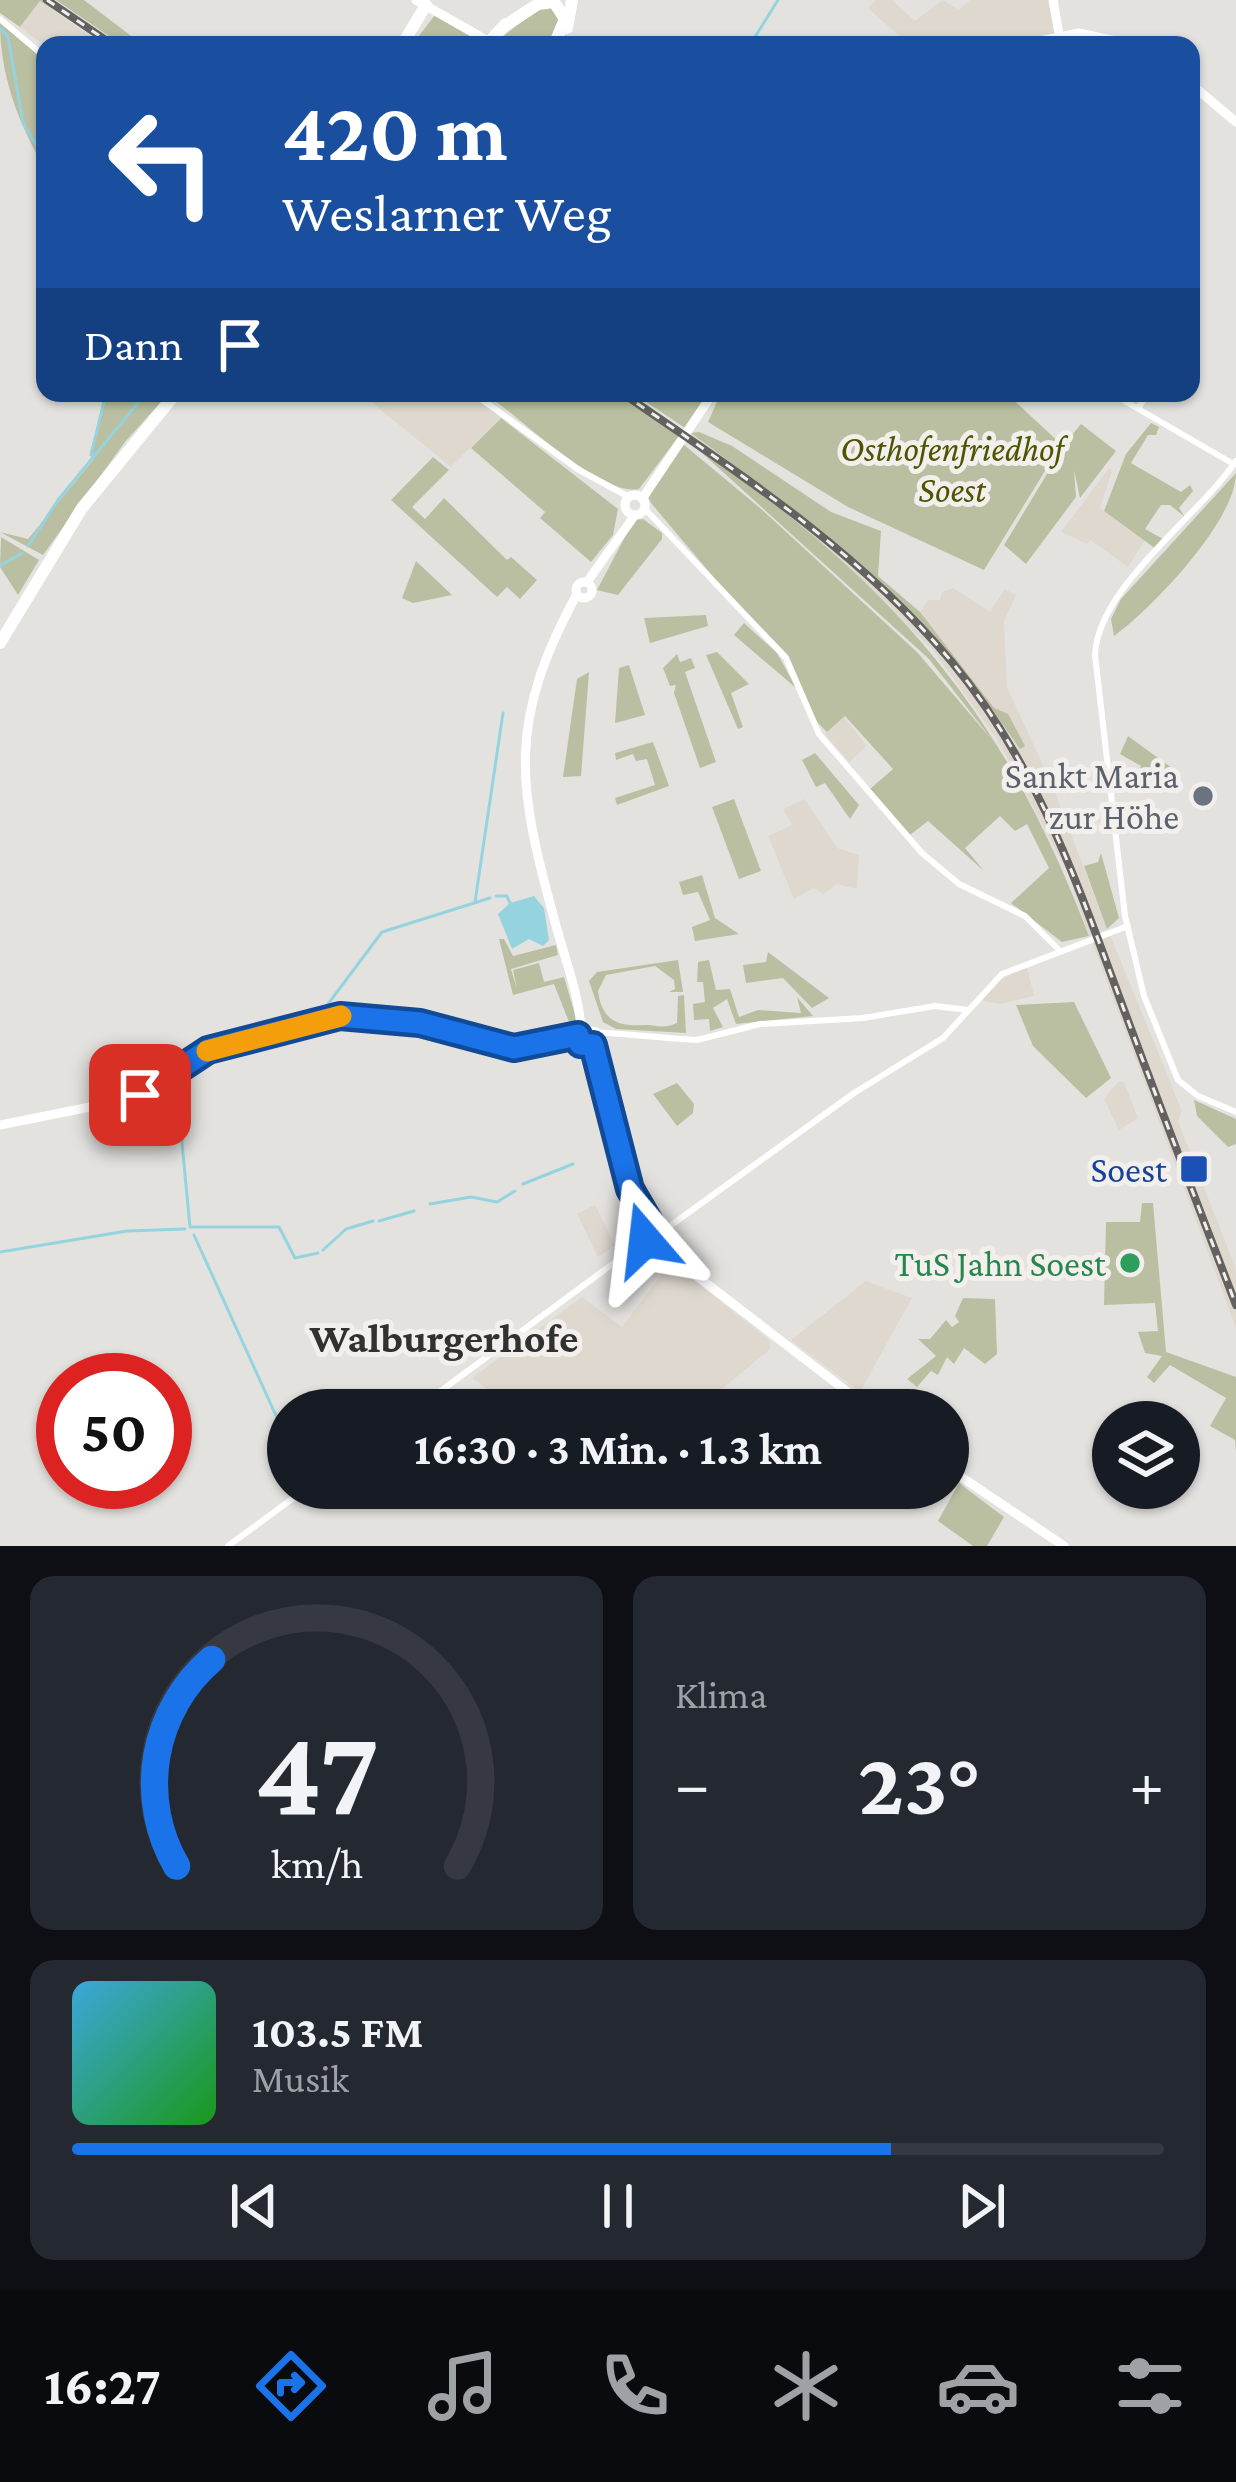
<!DOCTYPE html>
<html lang="de">
<head>
<meta charset="utf-8">
<style>
  body { margin:0; font-family:"Crimson Pro",serif; background:#242831; color:#f1f3f6; height:100vh; display:flex; flex-direction:column; font-size:45px; white-space:nowrap }
  * { box-sizing:border-box; margin:0 }
  p { font-size:39px; color:#9ea1a6 }
  .icon { flex:none; width:66px; height:66px; fill:none; stroke:currentColor; stroke-width:2; stroke-linecap:round; stroke-linejoin:round }
  .map { position:relative; height:1546px; overflow:hidden }
  .side { display:flex; flex-direction:column; gap:30px; padding:30px; background:#0d0f14; flex:1 }
  .side>* { flex:none }
  .top-card { position:absolute; left:36px; top:36px; width:1164px; height:366px; border-radius:24px; box-shadow:0 3px 9px #0004; background:#1a4fa0; color:#fff; overflow:hidden }
  .tools { position:absolute; left:1092px; top:1401px; display:grid; gap:24px }
  .tools a { display:grid; place-items:center; width:108px; height:108px; border-radius:50%; background:#171b24; box-shadow:0 3px 9px #0004; font-size:60px }
  .speed { position:absolute; left:36px; top:1353px; display:flex; gap:24px; font-size:60px; font-weight:700; text-align:center }
  .speed>* { display:grid; place-content:center; width:156px; height:156px; border-radius:50%; background:#171b24; box-shadow:0 3px 9px #0004; line-height:1 }
  .speed .limit { border:18px solid #d22; background:#fff; color:#111 }
  .pin { position:absolute; display:grid; place-items:center; width:102px; height:102px; color:#fff; margin:-51px; border-radius:24px; box-shadow:0 6px 18px #0006 }
  .me { position:absolute; width:132px; margin:-66px; rotate:343deg; stroke-linejoin:round; filter:drop-shadow(0 0 9px #0008) }
  .turn { display:flex; align-items:center; gap:42px; height:252px; padding:0 48px; font-size:54px }
  .turn .icon { width:156px; height:156px; stroke-width:2.5 }
  .turn b { display:block; font-size:84px; line-height:102px }
  .then { display:flex; align-items:center; height:114px; padding:0 48px; background:#0003; gap:24px; font-size:45px }
  .big { font-size:90px; font-weight:700; line-height:1.1 }
  .side .card { flex:1; display:flex; flex-direction:column; justify-content:center; gap:18px; min-width:0; padding:0 42px; border-radius:24px; background:#242831 }
  .side .dial { align-items:center; gap:0 }
  .dial svg { height:312px; overflow:visible; fill:none; stroke:#363941; stroke-width:7; stroke-linecap:round; text-anchor:middle }
  .dial text { fill:#f1f3f6; stroke:none }
  .song { display:flex; align-items:center; gap:36px }
  .cover { width:144px; height:144px; border-radius:18px; background:linear-gradient(135deg,hsl(200 70% 55%),hsl(120 70% 35%)) }
  .played { height:12px; border-radius:6px; background:linear-gradient(90deg,#1a73e8 75%,#363941 75%) }
  .keys { display:flex; justify-content:space-around; direction:ltr }
  .heat { display:flex; justify-content:space-between; align-items:center; font-size:66px; direction:ltr }
  .side .tiles { flex:1; display:grid; gap:30px; grid-template-columns:1fr 1fr }
  .card:last-child { grid-column:span 2 }
  .trip { position:absolute; left:267px; top:1389px; width:702px; height:120px; border-radius:60px; background:#171b24; box-shadow:0 3px 9px #0004; font-weight:700; line-height:120px; text-align:center }
  .tab-bar { display:flex; height:192px; justify-content:space-around; align-items:center; background:#090b0e; color:#9ea1a6 }
  .tab-bar .icon { width:84px; height:84px }
  .tab-bar .selected { color:#1a73e8 }
  .tab-bar b { font-size:54px; color:#f1f3f6 }
  .map>svg:first-child { display:block }
  .built { fill:#dfd8ce }
  .green { fill:#bbbfa2 }
  .water { fill:#95d4df }
  .lines { fill:none; stroke-linecap:round; stroke-linejoin:round }
  .stream { stroke:#95d4df; stroke-width:3 }
  .minor { stroke:#fff; stroke-width:6 }
  .major { stroke:#fff; stroke-width:9 }
  .highway { stroke:#fff; stroke-width:12 }
  .rail-casing { stroke:#636260; stroke-width:8 }
  .rail { stroke:#f2efec; stroke-width:3; stroke-dasharray:9; stroke-linecap:butt }
  .route-casing { stroke:#114b97; stroke-width:30 }
  .route { stroke:#1a73e8; stroke-width:21 }
  .slow { stroke:#f59e0b; stroke-width:21 }
  .worship-dot { fill:#6b7280; stroke:#f2efec; stroke-width:4.5 }
  .transit-dot { fill:#1a4fb4; stroke:#f2efec; stroke-width:4.5 }
  .leisure-dot { fill:#2e9e5b; stroke:#f2efec; stroke-width:4.5 }
  .labels { text-anchor:middle; stroke-width:10; stroke-linejoin:round; paint-order:stroke }
  .park-label { font-size:36px; font-style:italic; fill:#4f5401; stroke:#f2efec }
  .worship-label { font-size:36px; fill:#5b616d; stroke:#f2efec; text-anchor:end }
  .transit-label { font-size:36px; fill:#164399; stroke:#f2efec; text-anchor:end }
  .leisure-label { font-size:36px; fill:#27864d; stroke:#f2efec; text-anchor:end }
  .quarter-label { font-size:42px; font-weight:bold; fill:#31312f; stroke:#f2efec }
</style>
</head>
<body>
<div class="map">
<svg width="1236" height="1546" viewBox="0 0 1236 1546">
  <rect width="100%" height="100%" fill="#e4e2df"/>
  <path class="built" d="M876 0H892L915 21 942 0 959 10 970 0H1050L1059 45H891L899 36 868 8Z
    M40 1 86 33 102 45 45 46 20 27Z
    M360 393H481L500 418 451 467Z
    M691 433 852 554 937 638 918 615 928 600H940L942 592 953 588 990 612 1005 589 1016 595 1004 621 1007 687 1053 787 1107 929 1089 936 1067 871 997 739 932 649 788 513 686 439Z
    M1109 468 1112 471 1100 508 1145 540 1128 567 1090 540 1087 544 1061 532Z
    M844 717 867 746 849 762 825 734Z
    M805 799 837 848 859 855 857 889 837 884 823 894 814 888 794 899 768 836 792 825 783 809Z
    M1110 935 1182 1111 1178 1121 1236 1269V1328L1092 942Z
    M1027 967 1034 996 1000 1004 980 1000 998 981Z
    M1119 1081 1124 1082 1138 1118 1119 1130 1104 1099Z
    M595 1205 615 1245 598 1257 577 1214Z
    M671 1262 770 1341V1349L697 1410H515L472 1378 582 1297 622 1327Z
    M866 1281 912 1298 860 1392 791 1340Z"/>
  <path class="green" d="M0 0H43L109 45 40 1 20 27 0 13Z
    M56 0H84L143 45H122Z
    M544 3 562 12 551 45 499 40Z
    M435 15 479 40 475 45H412Z
    M0 22 45 59V169C18 122 0 76 0 22Z
    M108 393H169L125 442 43 555 0 532 28 539 94 459 90 453Z
    M484 393H616L679 436 639 489C601 497 518 415 484 393Z
    M633 393H709L685 428Z
    M721 393H1006L1062 445 1058 452 1081 424 1116 451 1080 498 1074 470 1076 497 1026 564 1004 545 1047 474 1064 458H1053L984 570 848 507 708 422Z
    M501 418 618 509 613 535 591 562 540 518 545 512 471 448Z
    M1151 423 1159 427 1156 435H1148L1131 463 1181 492 1190 485 1193 491 1179 508 1185 517 1170 505H1161L1145 529 1163 539 1156 549 1104 511 1126 454Z
    M699 432 732 446 831 512 881 531 878 576 920 612 994 708 1008 714 1025 746 1020 749C924 607 825 533 691 433Z
    M683 444 760 508 917 652 993 741 929 659 692 444C892 582 1002 707 1089 936L1062 942 1011 903 1049 868 1027 824 1015 831 1000 816 965 848 984 871 928 821 910 835 870 789 893 769 845 716 827 732 816 721 788 655 726 592 651 503 648 496Z
    M433 457 449 470 412 507 425 519 444 498 507 560 511 557 537 580 520 599 507 587 497 597 391 500Z
    M1236 473C1236 520 1154 607 1114 636L1111 619 1121 599Z
    M643 519 662 533V539L618 595 597 590 634 520Z
    M1 537 39 560 18 595 0 567Z
    M416 561 452 595 413 603 402 598Z
    M706 615 708 626 650 643 644 618Z
    M744 623 777 653 796 688 734 635Z
    M717 652 749 684 731 693 743 727 738 729 706 655Z
    M677 654 680 662 691 658 695 668 685 672 716 762 700 768 674 693 676 685 670 686 663 668Z
    M629 665 645 715 615 723 619 668Z
    M589 672 581 776 563 777 577 679Z
    M1128 736 1176 771 1155 791 1137 776 1141 766 1120 754Z
    M653 742 669 786 617 805 615 798 655 785 647 759 636 761 633 754 616 760 615 753Z
    M815 753 859 805 850 819 825 783 816 787 802 760Z
    M734 799 761 871 739 879 712 807Z
    M1101 853 1119 918 1107 929 1084 866 1098 862Z
    M702 875 715 918 739 934 695 941 692 927 710 920 698 892 683 895 679 882Z
    M499 939H504L513 956 556 945 558 955 511 969 517 989 513 970 539 963 544 982 564 977 577 1021 573 1032 554 984 513 995Z
    M768 952 829 998 812 1008 783 978 746 983 743 965 766 962Z
    M678 960 683 992H669L675 989 674 980 655 966 606 975 598 991C602 1021 618 1027 645 1025 655 1024 661 1030 677 1023L678 996 684 995 686 1033 616 1029 603 1022 589 981 597 972Z
    M709 960 716 990 730 989 739 1017 758 1010 801 1013 797 997 813 1016 736 1024 727 999 713 1008 723 1027 710 1031 709 1019 694 1020 693 1004 705 1002 703 982H697L698 962Z
    M1074 1002 1111 1078 1086 1098 1033 1046 1016 1005Z
    M677 1083 694 1104 693 1113 677 1126 653 1094Z
    M1194 1100 1236 1119V1144L1228 1147 1197 1116Z
    M1142 1203H1153L1166 1352 1236 1377V1451L1235 1440 1210 1426 1226 1398 1170 1365 1154 1383 1147 1377 1162 1356 1145 1353 1138 1332 1158 1331 1155 1303 1104 1305 1106 1222H1140Z
    M963 1298 995 1299 997 1354 985 1364 964 1348 954 1364 947 1357 938 1375 931 1371 917 1387 907 1379 936 1356 918 1339H930L946 1320 952 1327 959 1322 955 1316Z
    M959 1483 1004 1517 987 1546H973L938 1521Z"/>
  <path class="water" d="M534 896 544 908 549 940 543 946 529 939 512 949 498 914 510 903Z"/>
  <g class="lines">
    <path class="stream" d="M0 28 8 37 23 123 45 159
      M750 45 778 0
      M91 455 106 393
      M28 546 58 500 146 393
      M0 566 22 553
      M496 896H507L510 903
      M475 902 503 713
      M288 1025 322 1012 382 932 490 898
      M212 1044 244 1036
      M177 1065 204 1049
      M176 1080 190 1227
      M523 1184 573 1164
      M430 1204 471 1197 497 1202 515 1191
      M379 1221 414 1211
      M191 1227H279L295 1258 318 1253
      M194 1235 288 1442
      M323 1250 346 1229 373 1221
      M0 1252 127 1231 185 1229"/>
    <path class="minor" d="M0 19 45 57
      M473 393 579 470 629 497
      M1111 393 1230 462
      M1138 408 1149 393
      M1236 461C1198 517 1098 587 1095 655L1125 916 1144 996 1178 1080 1198 1096 1236 1112
      M644 508 786 658 819 734 922 853 959 884 1025 916 1060 951
      M596 1032 670 1038
      M667 1038 697 1040 760 1024 863 1018 935 1006 968 1010
      M663 1231 854 1093 943 1038 1002 974 1128 926
      M415 1410 645 1240
      M228 1546 307 1488"/>
    <path class="major" d="M416 0 495 45
      M1053 0 1059 34
      M1020 45 1079 33 1134 45
      M1191 84 1236 122
      M625 505a10 10 0 1 1 20 0a10 10 0 1 1-20 0Z
      M642 499 713 393
      M576 590a8 8 0 1 1 16 0a8 8 0 1 1-16 0Z
      M587 582 635 515
      M577 594C507 723 517 784 555 922 564 957 579 993 581 1029
      M567 1041 590 1047 596 1032 581 1029 579 1041
      M593 1045 630 1189 647 1230
      M0 1125 125 1100 153 1089 209 1050 340 1016 420 1023 514 1048 578 1035
      M645 1236a10 10 0 1 1 20 0a10 10 0 1 1-20 0Z
      M658 1246 871 1410
      M948 1468 1064 1546"/>
    <path class="highway" d="M503 27 538 4 554 2 565 19 554 45
      M567 28 572 0
      M402 45 426 5
      M486 45 506 24
      M0 643 82 508 176 393"/>
    <defs>
      <path id="rail" d="M47 0 113 45
        M622 393C739 473 859 551 951 661 1036 763 1075 877 1120 999 1158 1102 1197 1203 1236 1305"/>
    </defs>
    <use href="#rail" class="rail-casing"/>
    <use href="#rail" class="rail"/>
  </g>
  <g class="lines">
    <defs>
      <path id="route" d="M140 1095 208 1050 340 1016 420 1023 514 1048 578 1035 580 1044 593 1045 630 1189 652 1227 645 1240"/>
    </defs>
    <use href="#route" class="route-casing"/>
    <use href="#route" class="route"/>
    <path class="slow" d="M207 1051 341 1016"/>
  </g>
  <circle class="worship-dot" cx="1203" cy="796" r="12"/>
  <rect class="transit-dot" x="1179" y="1154" width="30" height="30" rx="6"/>
  <circle class="leisure-dot" cx="1130" cy="1263" r="12"/>
  <g class="labels">
    <g class="park-label">
      <text x="952" y="461">Osthofenfriedhof<tspan x="952" dy="41">Soest</tspan></text>
    </g>
    <g class="worship-label">
      <text x="1179" y="788">Sankt Maria<tspan x="1179" dy="41">zur Höhe</tspan></text>
    </g>
    <g class="transit-label">
      <text x="1167" y="1182">Soest</text>
    </g>
    <g class="leisure-label">
      <text x="1106" y="1276">TuS Jahn Soest</text>
    </g>
    <g class="quarter-label">
      <text x="444" y="1352">Walburgerhofe</text>
    </g>
  </g>
</svg>
<div class="tools">
<a><svg class="icon" aria-label="layers" viewBox="0 0 24 24"><path d="M12 4l9 5-9 5-9-5zM3 14l9 5 9-5"/></svg></a>
</div>
<div class="speed"><div class="limit">50</div></div>
<div class="pin" style="left:140px;top:1095px;background:#d93025"><svg class="icon" aria-label="arrive" viewBox="0 0 24 24"><path d="M6 21V4h12l-3 4 3 4H6"/></svg></div>
<svg class="me" style="left:645px;top:1240px" viewBox="-20 -20 40 40"><path d="M0-17L14 15 0 8-14 15z" fill="#1a73e8" stroke="#fff" stroke-width="4"/></svg>
<div class="trip">16:30 · 3 Min. · 1.3 km</div>
<div class="top-card">
<div class="turn"><svg class="icon" aria-label="left" viewBox="0 0 24 24"><path d="M17 20v-9H6M10 6l-5 5 5 5"/></svg><div><b>420 m</b>Weslarner Weg</div></div>
<div class="then">Dann<svg class="icon" aria-label="arrive" viewBox="0 0 24 24"><path d="M6 21V4h12l-3 4 3 4H6"/></svg></div>
</div>
</div>
<section class="side">
<div class="tiles">
<div class="card dial"><svg viewBox="0 0 100 80">
<path d="M14 69A42 42 0 1 1 86 69"/>
<path d="M14 69A42 42 0 0 1 23 16" stroke="#1a73e8"/>
<text x="50" y="56" font-size="32" font-weight="700">47</text>
<text x="50" y="72" font-size="11">km/h</text>
</svg></div>
<div class="card"><p>Klima</p>
<div class="heat"><a>−</a><b class="big">23°</b><a>+</a></div>
</div>
<div class="card">
<div class="song"><i class="cover"></i><div><b>103.5 FM</b><p>Musik</p></div></div>
<div class="played"></div>
<div class="keys"><svg class="icon" aria-label="previous" viewBox="0 0 24 24"><path d="M18 5L8 12l10 7zM5 5v14"/></svg><svg class="icon" aria-label="pause" viewBox="0 0 24 24"><path d="M8 5v14M16 5v14"/></svg><svg class="icon" aria-label="next" viewBox="0 0 24 24"><path d="M6 5l10 7-10 7zM19 5v14"/></svg></div>
</div>
</div>
</section>
<nav class="tab-bar">
<b>16:27</b>
<svg class="icon selected" aria-label="directions" viewBox="0 0 24 24"><path d="M12 3l9 9-9 9-9-9zM9 14v-3h6M13 9l2 2-2 2"/></svg>
<svg class="icon" aria-label="music" viewBox="0 0 24 24"><path d="M9 18V5l10-2v13"/><circle cx="6" cy="18" r="3"/><circle cx="16" cy="16" r="3"/></svg>
<svg class="icon" aria-label="phone" viewBox="0 0 24 24"><path d="M5 4h4l2 5-3 2q2 4 5 5l2-3 5 2v4C11 20 4 13 5 4z"/></svg>
<svg class="icon" aria-label="climate" viewBox="0 0 24 24"><path d="M12 3v18M4 7l16 10M4 17L20 7"/></svg>
<svg class="icon" aria-label="car" viewBox="0 0 24 24"><path d="M5 17H2v-5l4-1 3-4h7l3 4 3 1v5h-3M9 17h6M6 11h13"/><circle cx="7" cy="17" r="2"/><circle cx="17" cy="17" r="2"/></svg>
<svg class="icon" aria-label="filters" viewBox="0 0 24 24"><path d="M4 7h16M4 17h16"/><circle cx="9" cy="7" r="2"/><circle cx="15" cy="17" r="2"/></svg>
</nav>
</body>
</html>
